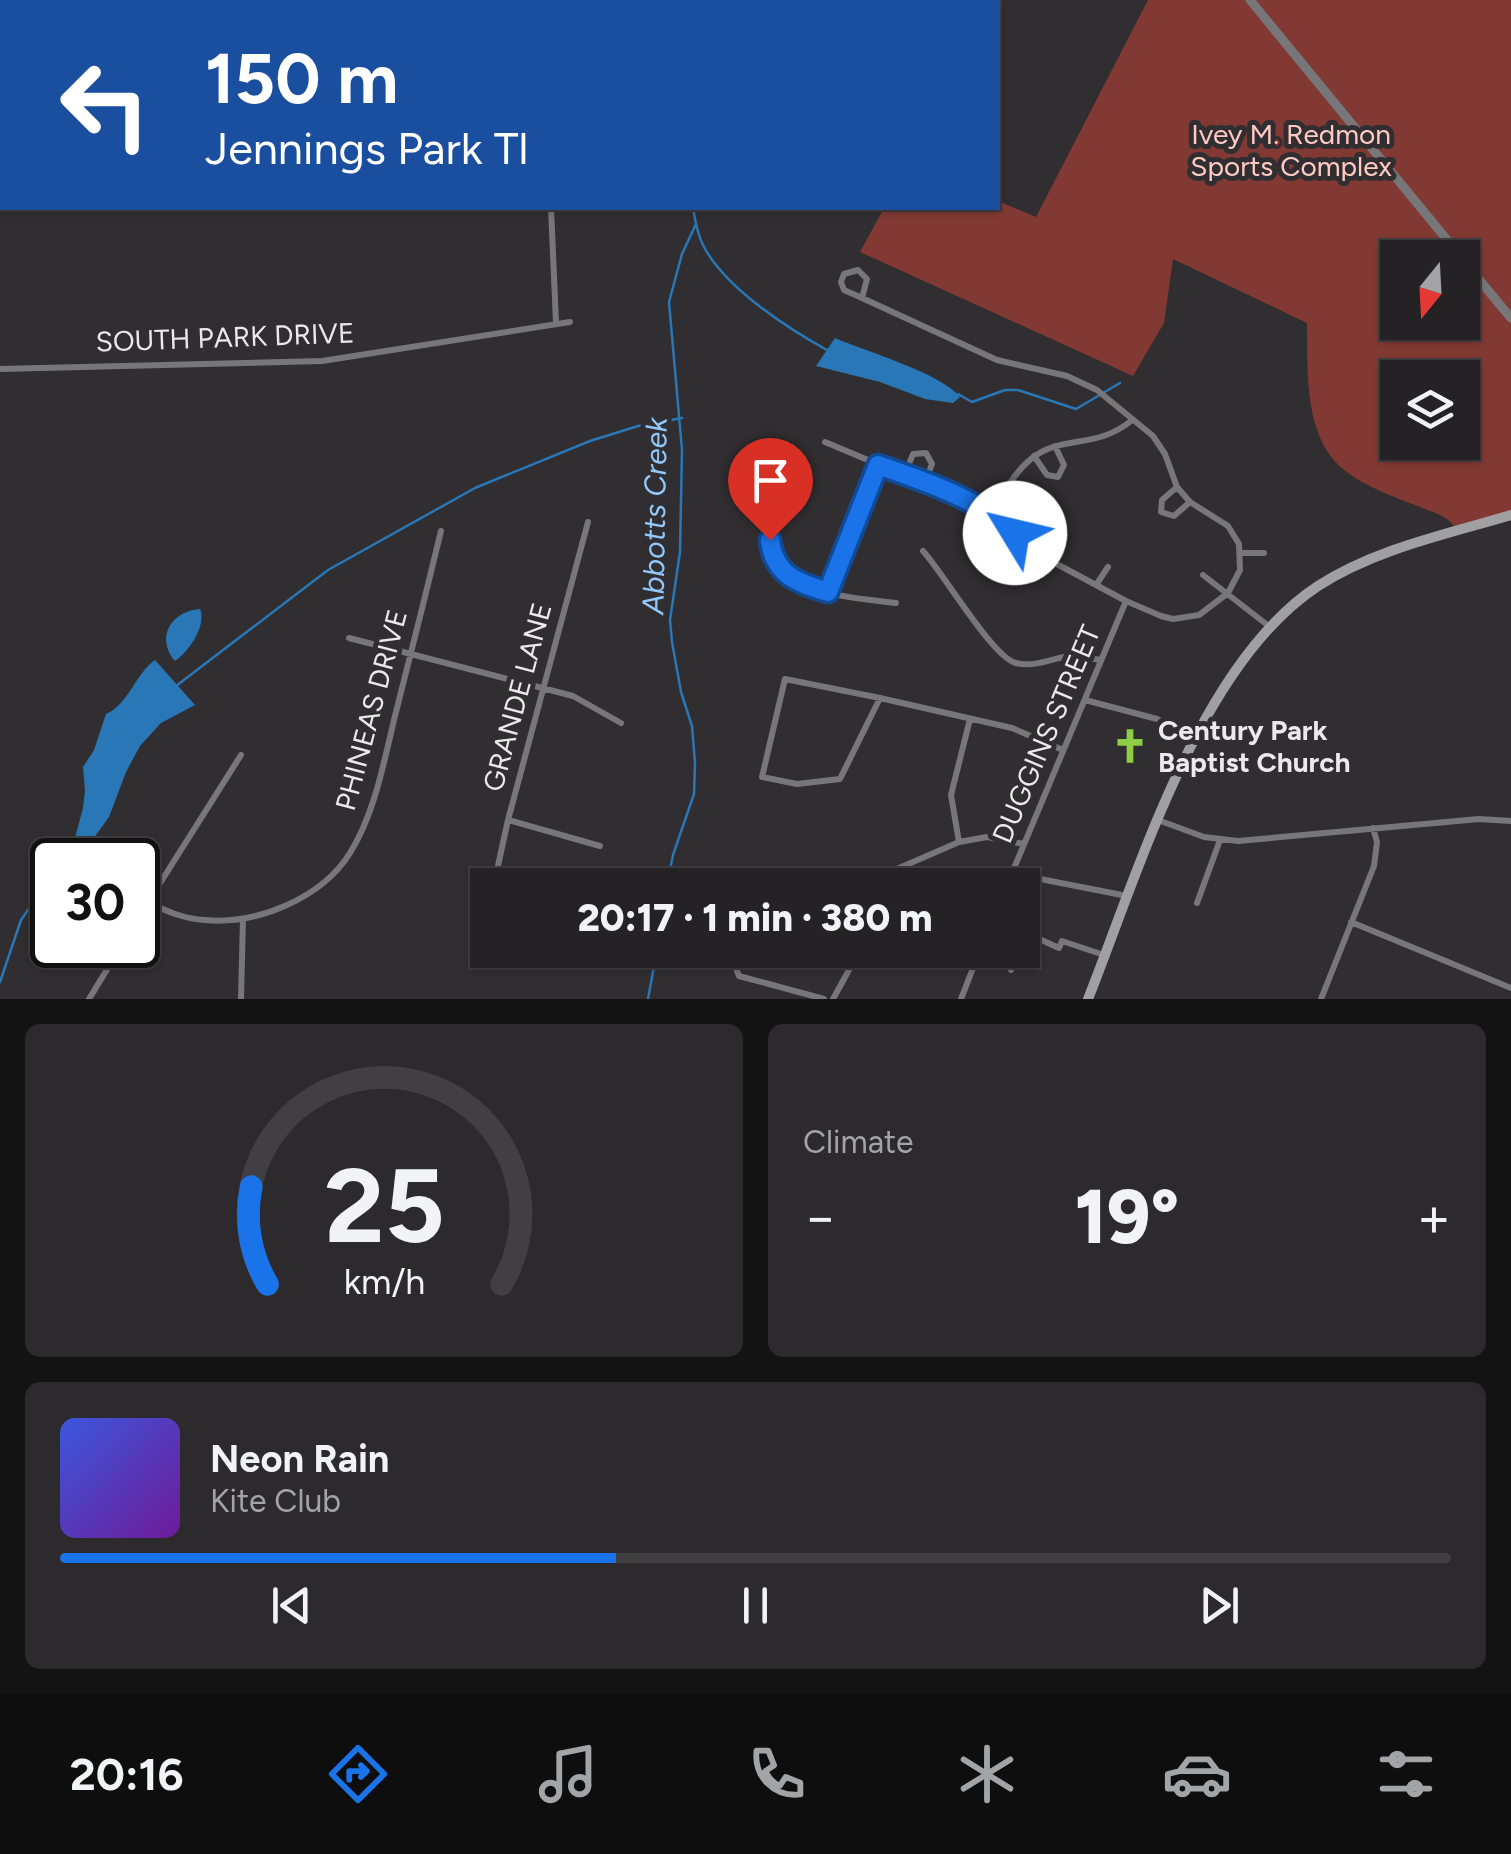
<!DOCTYPE html>
<html lang="en">
<head>
<meta charset="utf-8">
<style>
  body { margin:0; font-family:Figtree,sans-serif; background:#2c2a2c; color:#f1f3f6; height:100vh; display:flex; flex-direction:column; font-size:38px; white-space:nowrap }
  * { box-sizing:border-box; margin:0 }
  p { font-size:32px; color:#a3a4a6 }
  .icon { flex:none; width:55px; height:55px; fill:none; stroke:currentColor; stroke-width:2; stroke-linecap:round; stroke-linejoin:round }
  .map { position:relative; height:999px; overflow:hidden }
  .details { display:flex; flex-direction:column; gap:25px; padding:25px; background:#141314; flex:1 }
  .details>* { flex:none }
  .top-card { position:absolute; left:0px; top:0px; width:1000px; height:210px; box-shadow:0 2px 8px #0004,0 0 0 2px #413f41; background:#1a4fa0; color:#fff; overflow:hidden }
  .needle { width:65px; rotate:198deg }
  .fabs { position:absolute; left:1380px; top:240px; display:grid; gap:20px }
  .fabs a { display:grid; place-items:center; width:100px; height:100px; border-radius:0px; background:#242224; box-shadow:0 2px 8px #0004,0 0 0 2px #413f41; font-size:50px }
  .speed { position:absolute; left:30px; top:838px; display:flex; gap:20px; font-size:50px; font-weight:700; text-align:center }
  .speed>* { display:grid; place-content:center; width:130px; height:130px; border-radius:50%; background:#242224; box-shadow:0 2px 8px #0004,0 0 0 2px #413f41; line-height:1 }
  .speed .limit { border:5px solid #111; border-radius:15px; background:#fff; color:#111 }
  .pin { position:absolute; display:grid; place-items:center; width:85px; height:85px; color:#fff; margin:-102px -42px; border-radius:50% 50% 50% 0; rotate:-45deg; box-shadow:0 0 10px #0007 }
  .pin .icon { rotate:45deg }
  .me { position:absolute; width:110px; margin:-55px; rotate:306deg; stroke-linejoin:round; filter:drop-shadow(0 0 8px #0008) }
  .turn { display:flex; align-items:center; gap:35px; height:210px; padding:0 40px; font-size:45px }
  .turn .icon { width:130px; height:130px; stroke-width:2.5 }
  .turn b { display:block; font-size:70px; line-height:85px }
  .big { font-size:75px; font-weight:800; line-height:1.1 }
  .details .tile { flex:1; display:flex; flex-direction:column; justify-content:center; gap:15px; min-width:0; padding:0 35px; border-radius:15px; background:#2c2a2c }
  .details .dial { align-items:center; gap:0 }
  .dial svg { height:260px; overflow:visible; fill:none; stroke:#413f41; stroke-width:7; stroke-linecap:round; text-anchor:middle }
  .dial text { fill:#f1f3f6; stroke:none }
  .song { display:flex; align-items:center; gap:30px }
  .cover { width:120px; height:120px; border-radius:15px; background:linear-gradient(135deg,hsl(230 70% 55%),hsl(280 70% 35%)) }
  .played { height:10px; border-radius:5px; background:linear-gradient(90deg,#1a73e8 40%,#413f41 40%) }
  .keys { display:flex; justify-content:space-around; direction:ltr }
  .heat { display:flex; justify-content:space-between; align-items:center; font-size:55px; direction:ltr }
  .details .tiles { flex:1; display:grid; gap:25px; grid-template-columns:1fr 1fr }
  .tile:last-child { grid-column:span 2 }
  .trip { position:absolute; left:470px; top:868px; width:570px; height:100px; border-radius:0px; background:#242224; box-shadow:0 2px 8px #0004,0 0 0 2px #413f41; font-weight:800; line-height:100px; text-align:center }
  .menu { display:flex; height:160px; justify-content:space-around; align-items:center; background:#0e0e0e; color:#a3a4a6 }
  .menu .icon { width:70px; height:70px }
  .menu .active { color:#1a73e8 }
  .menu b { font-size:45px; color:#f1f3f6 }
  .map>svg:first-child { display:block }
  .green { fill:#823933; fill-rule:evenodd }
  .water { fill:#2977b6 }
  .lines { fill:none; stroke-linecap:round; stroke-linejoin:round }
  .stream { stroke:#2977b6; stroke-width:2.5 }
  .minor { stroke:#777779; stroke-width:6 }
  .tertiary { stroke:#777779; stroke-width:9 }
  .secondary { stroke:#a0a0a3; stroke-width:10 }
  .route-casing { stroke:#114b97; stroke-width:25 }
  .route { stroke:#1a73e8; stroke-width:18 }
  .labels { text-anchor:middle; stroke-width:10; stroke-linejoin:round; paint-order:stroke }
  .park-label { font-size:28px; fill:#ffcac3; stroke:#302e30 }
  .street-label { font-size:28px; fill:#ebe9eb; stroke:#302e30 }
  .poi-label { font-size:28px; font-weight:bold; fill:#ebe9eb; stroke:#302e30; text-anchor:start }
  .water-label { font-size:30px; font-style:italic; fill:#91c7fa; stroke:#302e30 }
</style>
</head>
<body>
<div class="map">
<svg width="1511" height="999" viewBox="0 0 1511 999">
  <rect width="100%" height="100%" fill="#302e30"/>
  <path class="green" d="M1148 0H1511V515L1457 531C1450 516 1434 513 1420 507 1394 497 1365 487 1343 469 1303 435 1308 370 1307 323L1173 259 1164 323 1133 376 860 252 884 208H998V201L1036 217ZM1398 258H1462V322H1398ZM1398 378H1462V442H1398Z"/>
  <path class="water" d="M835 338C867 352 939 372 960 397L953 403 925 399 880 382 816 366Z
    M200 609C207 625 189 652 175 661 155 638 171 611 200 609Z
    M155 660 195 705 161 723 140 746 126 772 109 817 78 860 73 859 71 853 83 808 85 791 83 767 94 750 106 714C129 704 135 674 155 660Z"/>
  <g class="lines">
    <path class="stream" d="M722 2 723 0
      M693 208C695 220 697 233 703 245 724 287 787 328 827 350
      M958 394 972 402 1005 390H1018L1076 409 1120 383
      M176 686 328 570 475 488 590 441 638 426 682 418
      M667 885 673 855 694 794 695 763 692 726 681 692 672 642 670 620 680 552 682 450 669 302 682 254 696 224
      M0 982 21 920 52 875
      M648 999 657 950"/>
    <path class="minor" d="M25 0 33 2
      M962 2 965 0
      M551 208 556 323
      M0 369 322 361 570 322
      M825 442 992 512 1038 554 1126 601 1161 616 1173 619 1199 615 1228 593 1240 570 1239 544 1228 526 1190 502 1177 487 1165 454 1153 436 1097 390 1067 376 997 360 862 298 844 290 841 282 844 274 858 270 867 279 862 298
      M1034 456 1047 475 1058 477 1064 465 1055 446
      M905 474 913 454 926 453 932 464 925 482
      M1177 487 1162 500 1161 512 1174 516 1190 502
      M992 512C1004 493 1016 469 1035 456 1065 435 1096 449 1131 421
      M769 520C769 533 768 547 774 559 791 596 860 598 896 603
      M923 551C944 574 993 658 1016 663 1033 668 1053 658 1070 656 1080 655 1090 658 1100 660
      M1240 553H1264
      M1203 575 1270 627
      M1096 585 1108 567
      M828 592 879 465
      M349 638 573 696 621 723
      M785 679 880 698 840 779 797 784 762 777Z
      M880 698 1012 728 1063 750
      M1085 700 1157 719 1196 737
      M508 820 600 846
      M1158 820 1204 837 1238 841 1479 819 1511 821
      M959 842 951 795 970 719
      M1020 875 1127 896
      M867 882 959 842 987 837 1024 844
      M494 884 508 820 588 522
      M1007 885 1126 601
      M147 902C166 911 184 919 205 920 257 925 322 898 350 853 375 813 384 761 395 716 411 654 426 593 441 531
      M1197 903 1220 840
      M138 918 241 755
      M1351 922 1511 988
      M1022 942 1026 933 1059 948 1062 941 1104 955
      M744 950 736 968 739 976 824 999
      M1011 970 1019 950
      M89 999 122 945
      M241 999 243 919
      M833 999 860 950
      M961 999 980 950
      M1321 999 1374 866 1377 842 1373 828"/>
    <path class="tertiary" d="M1250 0 1462 258
      M1462 259 1511 318"/>
    <path class="secondary" d="M1088 999C1139 871 1199 664 1318 586 1375 549 1447 534 1511 515"/>
  </g>
  <g class="lines">
    <defs>
      <path id="route" d="M770 540C774 575 798 583 828 592L878 465C927 482 976 498 1015 533"/>
    </defs>
    <use href="#route" class="route-casing"/>
    <use href="#route" class="route"/>
  </g>
  <defs>
    <symbol id="church-bare" viewBox="-9 -9 18 18"><path d="M-1.2-6h2.4v3.5h3.3v2.4h-3.3V6h-2.4V-.1h-3.3v-2.4h3.3Z" fill="#8dce44" stroke="#302e30" stroke-width="2.5" paint-order="stroke"/></symbol>
  </defs>
  <g fill-rule="evenodd">
    <use href="#church-bare" x="1105" y="721" width="50" height="50"/>
  </g>
  <g class="labels">
    <g class="park-label">
      <text x="1291" y="144">Ivey M. Redmon<tspan x="1291" dy="32">Sports Complex</tspan></text>
    </g>
    <g class="street-label">
      <text transform="translate(225 337) rotate(-2)" y="10">SOUTH PARK DRIVE</text>
      <text transform="translate(517 697) rotate(-75)" y="10">GRANDE LANE</text>
      <text transform="translate(371 710) rotate(-75)" y="10">PHINEAS DRIVE</text>
      <text transform="translate(1046 734) rotate(-67)" y="10">DUGGINS STREET</text>
    </g>
    <g class="poi-label">
      <text x="1158" y="740">Century Park<tspan x="1158" dy="32">Baptist Church</tspan></text>
    </g>
    <g class="water-label">
      <text transform="translate(655 516) rotate(-89)" y="10">Abbotts Creek</text>
    </g>
  </g>
</svg>
<div class="fabs">
<a><svg class="needle" viewBox="-14 -14 28 28"><path d="M0-13l5 13h-10z" fill="#e53935"/><path d="M0 13l5-13h-10z" fill="#a3a4a6"/></svg></a>
<a><svg class="icon" aria-label="layers" viewBox="0 0 24 24"><path d="M12 4l9 5-9 5-9-5zM3 14l9 5 9-5"/></svg></a>
</div>
<div class="speed"><div class="limit">30</div></div>
<div class="pin" style="left:770px;top:540px;background:#d93025"><svg class="icon" aria-label="arrive" viewBox="0 0 24 24"><path d="M6 21V4h12l-3 4 3 4H6"/></svg></div>
<svg class="me" style="left:1015px;top:533px" viewBox="-20 -20 40 40"><circle r="19" fill="#fff"/><path d="M0-13L10 11 0 6-10 11z" fill="#1a73e8"/></svg>
<div class="trip">20:17 · 1 min · 380 m</div>
<div class="top-card">
<div class="turn"><svg class="icon" aria-label="left" viewBox="0 0 24 24"><path d="M17 20v-9H6M10 6l-5 5 5 5"/></svg><div><b>150 m</b>Jennings Park Tl</div></div>
</div>
</div>
<section class="details">
<div class="tiles">
<div class="tile dial"><svg viewBox="0 0 100 80">
<path d="M14 69A42 42 0 1 1 86 69"/>
<path d="M14 69A42 42 0 0 1 9 39" stroke="#1a73e8"/>
<text x="50" y="56" font-size="32" font-weight="700">25</text>
<text x="50" y="72" font-size="11">km/h</text>
</svg></div>
<div class="tile"><p>Climate</p>
<div class="heat"><a>−</a><b class="big">19°</b><a>+</a></div>
</div>
<div class="tile">
<div class="song"><i class="cover"></i><div><b>Neon Rain</b><p>Kite Club</p></div></div>
<div class="played"></div>
<div class="keys"><svg class="icon" aria-label="previous" viewBox="0 0 24 24"><path d="M18 5L8 12l10 7zM5 5v14"/></svg><svg class="icon" aria-label="pause" viewBox="0 0 24 24"><path d="M8 5v14M16 5v14"/></svg><svg class="icon" aria-label="next" viewBox="0 0 24 24"><path d="M6 5l10 7-10 7zM19 5v14"/></svg></div>
</div>
</div>
</section>
<nav class="menu">
<b>20:16</b>
<svg class="icon active" aria-label="directions" viewBox="0 0 24 24"><path d="M12 3l9 9-9 9-9-9zM9 14v-3h6M13 9l2 2-2 2"/></svg>
<svg class="icon" aria-label="music" viewBox="0 0 24 24"><path d="M9 18V5l10-2v13"/><circle cx="6" cy="18" r="3"/><circle cx="16" cy="16" r="3"/></svg>
<svg class="icon" aria-label="phone" viewBox="0 0 24 24"><path d="M5 4h4l2 5-3 2q2 4 5 5l2-3 5 2v4C11 20 4 13 5 4z"/></svg>
<svg class="icon" aria-label="climate" viewBox="0 0 24 24"><path d="M12 3v18M4 7l16 10M4 17L20 7"/></svg>
<svg class="icon" aria-label="car" viewBox="0 0 24 24"><path d="M5 17H2v-5l4-1 3-4h7l3 4 3 1v5h-3M9 17h6M6 11h13"/><circle cx="7" cy="17" r="2"/><circle cx="17" cy="17" r="2"/></svg>
<svg class="icon" aria-label="filters" viewBox="0 0 24 24"><path d="M4 7h16M4 17h16"/><circle cx="9" cy="7" r="2"/><circle cx="15" cy="17" r="2"/></svg>
</nav>
</body>
</html>
